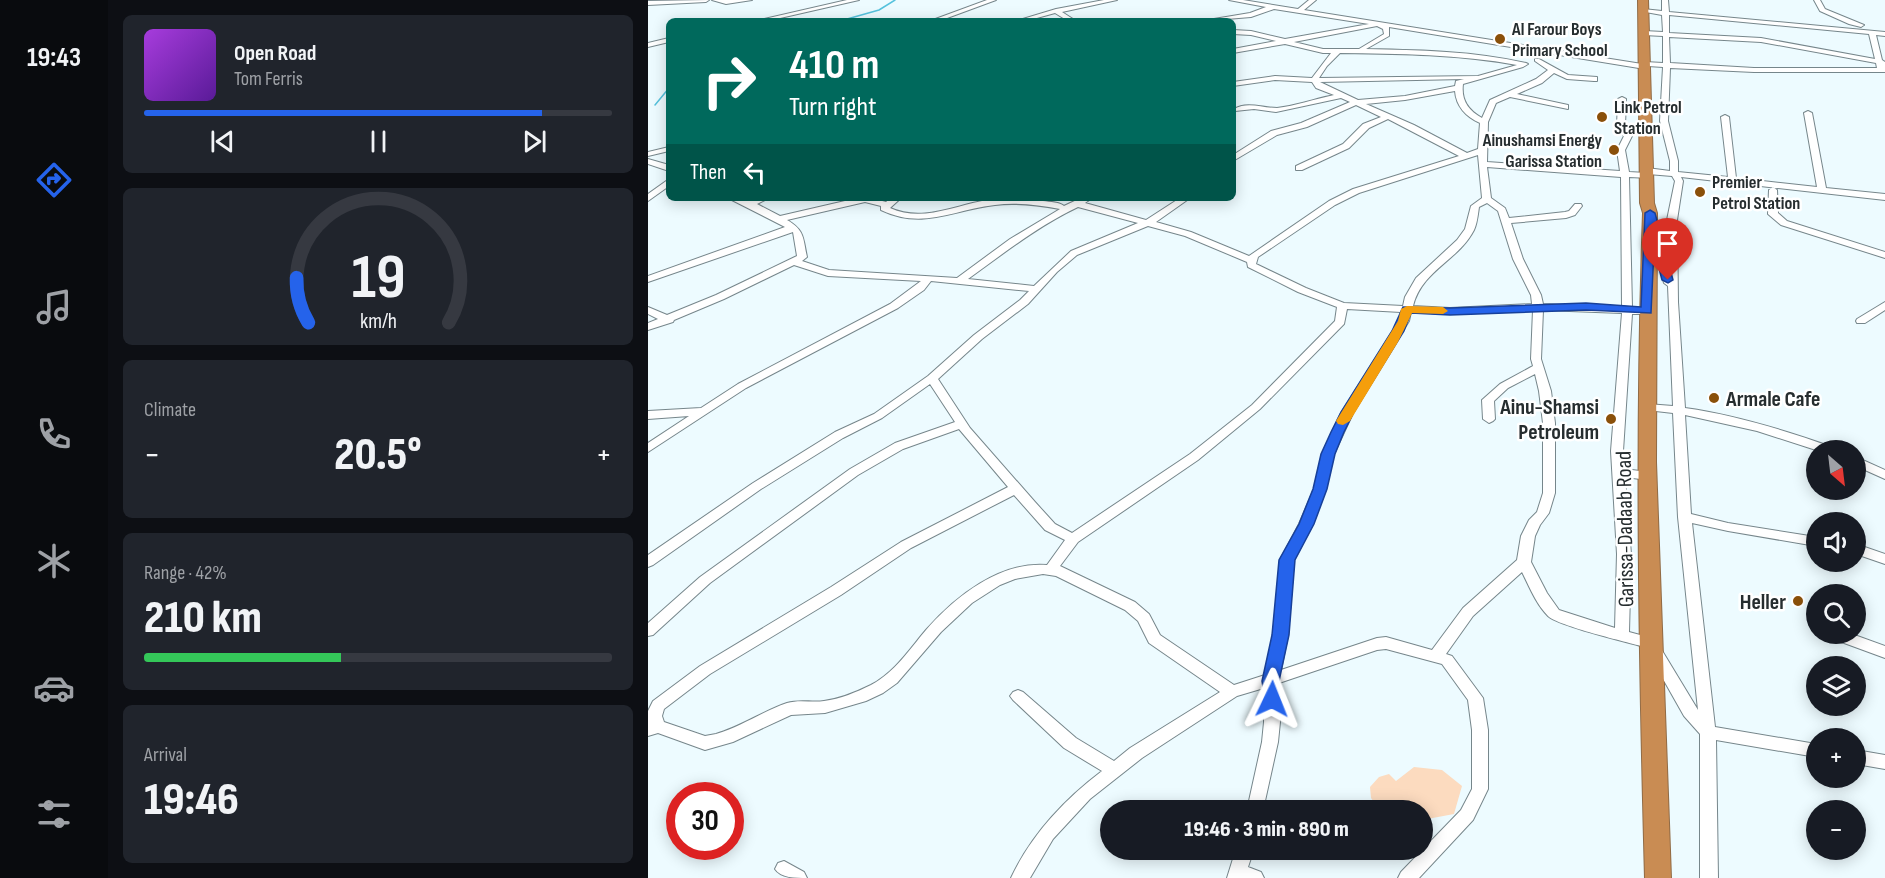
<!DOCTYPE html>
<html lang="en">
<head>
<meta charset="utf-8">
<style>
  body { margin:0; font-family:"Sofia Sans Condensed",sans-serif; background:#20242c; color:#f1f3f6; height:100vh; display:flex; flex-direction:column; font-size:22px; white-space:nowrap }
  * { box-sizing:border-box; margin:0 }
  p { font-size:20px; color:#9ea1a6 }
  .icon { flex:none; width:33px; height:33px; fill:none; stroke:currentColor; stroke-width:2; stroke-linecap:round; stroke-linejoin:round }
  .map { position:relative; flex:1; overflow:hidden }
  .sheet { display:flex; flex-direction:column; gap:15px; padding:15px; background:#0d0f14; width:540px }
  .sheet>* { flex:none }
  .top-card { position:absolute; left:18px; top:18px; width:570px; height:183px; border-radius:9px; box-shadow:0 3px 15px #0003; background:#00695c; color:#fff; overflow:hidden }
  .needle { width:39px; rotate:152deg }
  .controls { position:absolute; left:1158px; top:440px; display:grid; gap:12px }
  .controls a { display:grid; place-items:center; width:60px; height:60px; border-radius:50%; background:#171b24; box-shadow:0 3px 15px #0003; font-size:30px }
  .speed { position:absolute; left:18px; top:782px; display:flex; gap:12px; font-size:30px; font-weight:700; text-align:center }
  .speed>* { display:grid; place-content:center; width:78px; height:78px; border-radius:50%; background:#171b24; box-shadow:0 3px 15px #0003; line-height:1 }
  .speed .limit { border:9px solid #d22; background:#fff; color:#111 }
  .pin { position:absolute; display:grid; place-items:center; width:51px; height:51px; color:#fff; margin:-62px -26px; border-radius:50% 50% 50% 0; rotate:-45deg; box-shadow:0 0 6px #0007 }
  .pin .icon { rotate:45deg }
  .me { position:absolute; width:66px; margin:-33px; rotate:2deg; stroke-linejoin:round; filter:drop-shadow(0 0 4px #0008) }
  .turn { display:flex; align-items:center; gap:21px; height:126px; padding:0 24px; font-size:27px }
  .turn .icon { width:78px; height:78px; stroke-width:2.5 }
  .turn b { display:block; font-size:42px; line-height:51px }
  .then { display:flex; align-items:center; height:57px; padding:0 24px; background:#0003; gap:12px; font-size:22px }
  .big { font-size:45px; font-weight:800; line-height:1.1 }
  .sheet .tile { flex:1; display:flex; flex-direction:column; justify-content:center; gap:9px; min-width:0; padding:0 21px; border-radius:9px; background:#20242c }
  .sheet .dial { align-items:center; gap:0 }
  .dial svg { height:156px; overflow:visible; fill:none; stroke:#363941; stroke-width:7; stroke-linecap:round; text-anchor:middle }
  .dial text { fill:#f1f3f6; stroke:none }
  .song { display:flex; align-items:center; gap:18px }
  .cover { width:72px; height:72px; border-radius:9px; background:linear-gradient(135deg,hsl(280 70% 55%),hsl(270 70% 35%)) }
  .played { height:6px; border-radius:3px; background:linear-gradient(90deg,#2563eb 85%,#363941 85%) }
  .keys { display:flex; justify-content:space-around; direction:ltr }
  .heat { display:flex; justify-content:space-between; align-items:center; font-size:33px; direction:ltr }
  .charge { height:9px; border-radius:4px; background:linear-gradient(90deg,#34c759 42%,#363941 0) }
  .trip { position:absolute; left:452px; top:800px; width:333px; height:60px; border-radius:30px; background:#171b24; box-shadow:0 3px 15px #0003; font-weight:800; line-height:60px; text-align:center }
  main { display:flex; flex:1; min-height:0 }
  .menu { display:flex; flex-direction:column; width:108px; justify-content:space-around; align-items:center; background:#090b0e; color:#9ea1a6 }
  .menu .icon { width:42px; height:42px }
  .menu .selected { color:#2563eb }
  .menu b { font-size:27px; color:#f1f3f6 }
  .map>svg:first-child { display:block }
  .green { fill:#fcdbbf }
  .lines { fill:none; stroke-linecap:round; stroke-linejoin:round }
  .stream { stroke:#56c2dd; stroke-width:1.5 }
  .minor-casing { stroke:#76868b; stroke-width:2 }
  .highway-casing { stroke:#906b46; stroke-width:2 }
  .minor { fill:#fff; fill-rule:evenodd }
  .highway { fill:#c98c53; fill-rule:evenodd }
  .route { fill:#2563eb; stroke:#184099; stroke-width:1.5 }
  .slow { fill:#f59e0b }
  .poi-dot { fill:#8a500a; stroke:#fff; stroke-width:2 }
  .labels { text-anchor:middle; stroke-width:5; stroke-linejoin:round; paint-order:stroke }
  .far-poi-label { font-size:18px; font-weight:bold; fill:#262d2f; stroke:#fff; text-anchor:start }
  .poi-label { font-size:22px; font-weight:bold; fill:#262d2f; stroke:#fff; text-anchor:end }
  .street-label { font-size:22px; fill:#262d2f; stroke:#fff }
</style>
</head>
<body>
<main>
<nav class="menu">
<b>19:43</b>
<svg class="icon selected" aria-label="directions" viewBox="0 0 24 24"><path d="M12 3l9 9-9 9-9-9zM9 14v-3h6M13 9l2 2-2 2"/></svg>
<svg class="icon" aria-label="music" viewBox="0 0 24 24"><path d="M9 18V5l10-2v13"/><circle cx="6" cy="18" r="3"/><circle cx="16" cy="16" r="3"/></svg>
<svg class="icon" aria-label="phone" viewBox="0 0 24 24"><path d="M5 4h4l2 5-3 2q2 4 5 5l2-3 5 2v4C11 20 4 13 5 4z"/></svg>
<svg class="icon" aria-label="climate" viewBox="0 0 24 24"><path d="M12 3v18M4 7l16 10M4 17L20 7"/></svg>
<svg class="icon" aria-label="car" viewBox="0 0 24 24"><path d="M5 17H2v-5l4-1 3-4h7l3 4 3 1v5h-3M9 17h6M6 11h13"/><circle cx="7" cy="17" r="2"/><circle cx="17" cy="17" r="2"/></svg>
<svg class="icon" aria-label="filters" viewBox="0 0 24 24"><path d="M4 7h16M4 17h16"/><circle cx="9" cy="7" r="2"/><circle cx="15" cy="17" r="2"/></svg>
</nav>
<section class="sheet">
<div class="tile">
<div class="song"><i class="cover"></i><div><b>Open Road</b><p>Tom Ferris</p></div></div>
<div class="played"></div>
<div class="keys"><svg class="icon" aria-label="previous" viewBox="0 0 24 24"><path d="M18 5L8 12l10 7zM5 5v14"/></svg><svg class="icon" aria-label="pause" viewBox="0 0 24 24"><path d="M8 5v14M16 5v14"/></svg><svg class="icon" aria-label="next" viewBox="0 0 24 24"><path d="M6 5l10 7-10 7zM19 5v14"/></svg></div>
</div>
<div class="tile dial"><svg viewBox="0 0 100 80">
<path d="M14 69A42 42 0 1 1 86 69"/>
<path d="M14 69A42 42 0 0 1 8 46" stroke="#2563eb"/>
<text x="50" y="56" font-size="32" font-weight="700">19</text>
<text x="50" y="72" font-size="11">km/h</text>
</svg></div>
<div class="tile"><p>Climate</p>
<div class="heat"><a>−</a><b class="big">20.5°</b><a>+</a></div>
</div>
<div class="tile"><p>Range · 42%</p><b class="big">210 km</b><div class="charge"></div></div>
<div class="tile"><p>Arrival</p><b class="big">19:46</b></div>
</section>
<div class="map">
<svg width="1237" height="878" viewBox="0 0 1237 878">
  <rect width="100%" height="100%" fill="#edfbff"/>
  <path class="green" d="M766 767 794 770 814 786 806 814 774 820V810H732L723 798 722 787 731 777 741 774 748 781Z"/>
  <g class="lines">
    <path class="stream" d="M192 21 231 10 247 0
      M7 105 21 88"/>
    <defs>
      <path id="minor" d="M61 0 58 2 0 5V1Z
        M64 0H104L78 4Z
        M199 0H211L119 21H107Z
        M339 0H348L291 21H282Z
        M456 0H469L414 12 428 21H420L407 13 378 21H368L408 9Z
        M581 0H595L650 9 661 0H668L656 10 994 64 997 62 1015 63V36L996 35 993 33 996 31 1015 32 1014 15 992 11 995 9 1014 11V0H1020L1021 12 1237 32V36L1228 35 1234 60 1237 62V72H1106L1022 68 1020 121 1030 161V172L1080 177 1073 117 1077 115 1081 117 1088 178 1169 187 1156 113 1160 111 1164 113 1178 188 1237 194V200L1033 177 1035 181 1029 220 1030 302 1037 408C1087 415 1136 430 1184 447L1186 450H1168L1109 431 1037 415 1043 514 1080 523 1168 537V546L1080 531 1044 523 1067 727 1168 744V757L1068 740 1070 878H1052V734L1036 716 997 647C979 642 910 626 900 616 888 604 881 586 874 572L825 616 798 654 804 656 835 698 840 730V789L825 820 771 878H750L753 872 813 810 824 789V730L820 700 794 664 738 649 729 650 631 683 632 722 630 742 615 810H599L614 742 616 722V688L589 696 494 758 442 799 405 839 382 878H363C383 835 417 799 454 771L416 748 365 700 362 696 365 692 370 690 375 692 428 738 466 761 482 748 572 692 501 643 490 621 477 610 408 576 395 574 367 579 352 585 324 603 293 632 249 683 235 693 218 701 177 713 143 715 85 742 57 750 10 733 0 736V711L5 701 52 666 183 587 253 542 360 487 311 429 255 449 210 475 62 583 5 635 0 636V623L52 577 202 469 247 443 307 422 282 384 234 418 195 438 113 489 5 565 0 567V555L105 483 187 432 226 414 280 376 326 335 372 300 381 291 283 281 276 290 250 308 98 388 0 452V443L41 416 0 419V411L53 408 90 384 242 304 273 281 180 276 146 265 76 299 26 320 25 322 0 330V323L10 319 0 314V307L19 315 68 295 149 256 145 232 0 282V276L137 227 80 198H92L101 201 109 198H121L109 204 132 216 210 198H223L238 202 243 198H253L242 208C273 222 303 207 334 201 354 197 374 198 395 201 402 202 412 202 416 206L433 198H444L437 203 498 220 532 198H542L508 222 543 232 601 256 681 201 705 189 811 156 740 119 721 128 701 148 654 170H648V166L695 144 715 124 733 117 708 105 659 127 629 135 585 161V155L623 131 653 123 702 102 693 98 628 112 606 109 587 111 586 109C600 101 614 108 629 108 647 106 667 99 686 95L668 88 664 82 627 80 585 86V82L627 76 664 78 683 53H675L637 44 585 53V49L628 41 603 35 585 34V30L603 31 637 39 721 24 626 9 603 17 554 21 602 13 618 7ZM1021 15 1221 34 1227 59 1113 38 1021 33ZM729 26 735 29 736 34 711 49H675L646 42ZM741 27 997 69 1000 66 1015 67 1012 121 1022 161V171L999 168 995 171 998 173 981 172 977 150 984 136 977 126 978 99 974 97 970 99 969 126 976 136 969 150 972 171 839 162 840 122 848 103 862 97 920 109V105L869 94 894 83 906 73 919 79 946 81H949V77L920 75 891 59H887V61L900 70 888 79 842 100 834 118C820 110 813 100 815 84L875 67 880 64 878 63C826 51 771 50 718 49L741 36ZM1021 37 1113 42 1228 63 1229 68H1106L1022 63ZM692 53C751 54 811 54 869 65L830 76 671 78 679 66ZM816 79 808 81 807 86 757 96 710 100 672 82ZM807 91C808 106 818 117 832 123L830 149 819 153 766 125 718 104 757 100ZM830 155 834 198 823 206 817 229 809 240 768 278 757 297 755 306 696 303 658 288 608 264 610 257 687 205 711 193ZM839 167 973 177 974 307 895 304 893 295 875 259 863 223 918 218 927 215 934 206 933 204H927L921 211 917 212 861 218 857 208 843 198ZM1000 174 1024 176 1027 181 1019 220 1020 261 1010 225 1005 222 1000 225 1016 283 1020 286 1025 406 999 404 993 407 999 410 1025 413 1030 517 1050 710 1007 639 981 632 983 554 977 477 1000 480 1006 476 1000 472 976 469 975 451 984 314H999L1004 311 999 308 984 307 981 177 1002 178 1003 176ZM217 202 233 206V210C275 230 304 210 347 205 368 202 390 205 412 209L362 239 309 278 181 270 154 261 159 257C155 239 157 230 139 220ZM839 203 850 211 865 259 883 295 884 304 802 308 765 306C774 270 810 261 826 230 829 224 830 214 831 207ZM430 207 490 223 423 251 386 286 320 279C356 253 390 226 430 207ZM500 226 537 236 599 262 600 267 650 292 689 307 687 321 604 405 542 454 424 533 407 524 387 502 322 428 290 379 334 339 380 304 409 272 429 255ZM699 309 753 312 751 321 693 413 674 454 666 489 651 524 632 560 626 635 617 675 586 685 512 635 501 614 487 602 412 566 430 542 550 460 612 409 696 324ZM885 310 883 359 885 366 852 384 834 400 835 419 841 423 845 421 847 419 846 401 860 388 887 374 891 391 895 423V493L889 512 881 520 873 536 869 560 815 608 784 650 738 637 729 638 633 670 640 635 646 560 665 524 678 489 686 454 705 413 761 321 763 312 802 314ZM895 310 974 313 963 451 969 554 967 628 911 610 899 593 883 562 887 536 892 525 901 513 907 493V423L903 391 893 359ZM366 495 397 530 417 540 399 565C352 561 307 597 278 630 261 650 247 672 223 685 209 692 192 699 176 701 164 703 152 699 139 703 115 711 93 727 68 734L57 736 16 722 14 716 16 709 62 674 193 595 263 548Z
        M1166 0H1172L1177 9 1216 25 1213 27 1201 24 1172 11Z
        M480 19 491 21H477Z
        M21 38V42L0 47V43Z
        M21 147V151L0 156V152Z
        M0 159 21 165V171L0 164Z
        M21 179V186L0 201V194Z
        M1125 187 1129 190 1130 213 1139 221 1237 252V258L1133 225 1120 214 1121 190Z
        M1237 302V310L1217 323H1209L1208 321 1209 319Z
        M1208 457 1237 470V479L1208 466Z
        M1208 544 1237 554V564L1208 554Z
        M1187 633H1201L1237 646V658L1188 640 1186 636Z
        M1208 750 1237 755V769L1208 764Z
        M588 849H606L600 867 613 872 616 878H579Z
        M136 861 156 872 159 878C147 878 133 878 127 869L130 863Z"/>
      <path id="highway" d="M990 0H1000L1006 203 1009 213 1008 462 1023 878H997C991 656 987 435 995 213L992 203Z"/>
    </defs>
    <use href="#minor" class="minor-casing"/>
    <use href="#highway" class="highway-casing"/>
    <use href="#minor" class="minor"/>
    <use href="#highway" class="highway"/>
  </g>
  <path class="route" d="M1002 210 1007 213 1025 280 1020 283 1014 280 1006 249 1003 313 938 310 802 315 763 313 756 331 706 412 696 432 687 454 679 489 666 524 647 560 641 635 631 681 633 699 631 704 624 706 618 704 614 681 624 635 631 560 651 524 665 489 673 454 683 432 693 412 744 331 755 307 802 308 938 303 993 307 997 213Z"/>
  <path class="slow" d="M759 306 795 307 800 311 795 314 764 313 750 342 702 421 695 425 690 424 688 421 750 321 753 309Z"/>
  <g class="poi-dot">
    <circle cx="852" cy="39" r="6"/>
    <circle cx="954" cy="117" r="6"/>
    <circle cx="966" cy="150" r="6"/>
    <circle cx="1052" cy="192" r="6"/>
    <circle cx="1066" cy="398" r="6"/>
    <circle cx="963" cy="419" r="6"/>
    <circle cx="1150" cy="601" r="6"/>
  </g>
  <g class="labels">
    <g class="far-poi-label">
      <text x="864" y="35">Al Farour Boys<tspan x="864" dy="21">Primary School</tspan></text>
      <text x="966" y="113">Link Petrol<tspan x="966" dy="21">Station</tspan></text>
      <text x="954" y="146" text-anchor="end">Ainushamsi Energy<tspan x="954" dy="21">Garissa Station</tspan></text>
      <text x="1064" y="188">Premier<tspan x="1064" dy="21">Petrol Station</tspan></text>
    </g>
    <g class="poi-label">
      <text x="1078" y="406" text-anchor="start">Armale Cafe</text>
      <text x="951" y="414">Ainu-Shamsi<tspan x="951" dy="25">Petroleum</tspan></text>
      <text x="1138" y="609">Heller</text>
    </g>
    <g class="street-label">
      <text transform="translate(976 529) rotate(-91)" y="8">Garissa-Dadaab Road</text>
    </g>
  </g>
</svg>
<div class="controls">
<a><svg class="needle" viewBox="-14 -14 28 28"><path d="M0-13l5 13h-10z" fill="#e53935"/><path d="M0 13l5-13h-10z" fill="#9ea1a6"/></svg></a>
<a><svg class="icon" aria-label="sound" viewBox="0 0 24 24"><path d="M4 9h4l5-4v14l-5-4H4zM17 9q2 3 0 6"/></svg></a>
<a><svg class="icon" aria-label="search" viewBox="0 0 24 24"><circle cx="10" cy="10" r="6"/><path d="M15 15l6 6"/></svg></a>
<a><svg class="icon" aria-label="layers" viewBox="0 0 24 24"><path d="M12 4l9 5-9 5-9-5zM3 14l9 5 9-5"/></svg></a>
<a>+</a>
<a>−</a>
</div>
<div class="speed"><div class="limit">30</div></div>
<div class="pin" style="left:1020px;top:280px;background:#d93025"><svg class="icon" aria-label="arrive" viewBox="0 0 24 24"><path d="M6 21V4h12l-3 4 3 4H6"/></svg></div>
<svg class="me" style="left:624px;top:699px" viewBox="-20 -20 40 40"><path d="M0-17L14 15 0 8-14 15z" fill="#2563eb" stroke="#fff" stroke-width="4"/></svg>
<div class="trip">19:46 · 3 min · 890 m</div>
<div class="top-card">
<div class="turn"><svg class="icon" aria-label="right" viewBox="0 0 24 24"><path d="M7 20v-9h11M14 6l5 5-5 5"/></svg><div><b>410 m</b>Turn right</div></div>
<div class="then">Then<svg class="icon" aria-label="left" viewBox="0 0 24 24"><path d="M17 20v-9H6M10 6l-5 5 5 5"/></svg></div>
</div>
</div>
</main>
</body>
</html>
